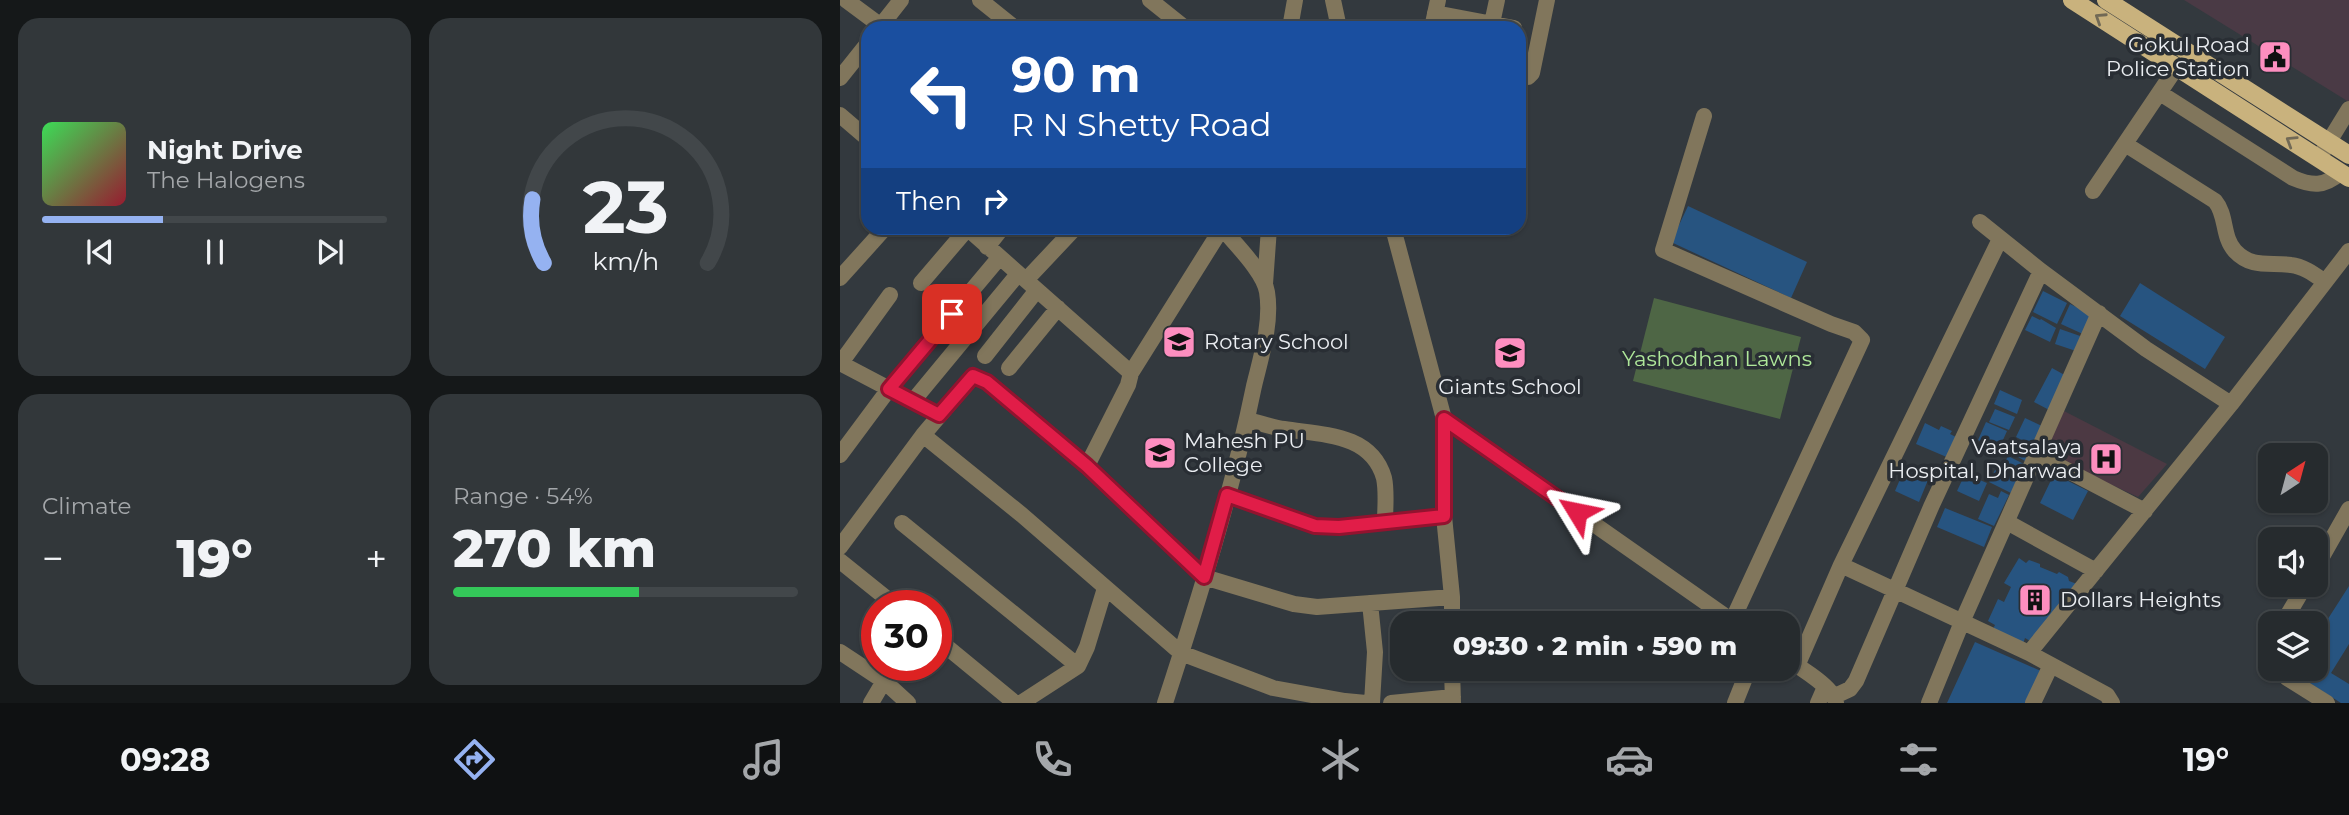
<!DOCTYPE html>
<html lang="en">
<head>
<meta charset="utf-8">
<style>
  body { margin:0; font-family:Montserrat,sans-serif; background:#32373a; color:#f1f3f6; height:100vh; display:flex; flex-direction:column; font-size:26px; white-space:nowrap }
  * { box-sizing:border-box; margin:0 }
  p { font-size:23px; color:#a4a7aa }
  .icon { flex:none; width:38px; height:38px; fill:none; stroke:currentColor; stroke-width:2; stroke-linecap:round; stroke-linejoin:round }
  .map { position:relative; flex:1; overflow:hidden }
  .sheet { display:flex; flex-direction:column; gap:18px; padding:18px; background:#151819; width:840px }
  .sheet>* { flex:none }
  .top-card { position:absolute; left:21px; top:21px; width:665px; height:214px; border-radius:21px; box-shadow:0 2px 5px #0004,0 0 0 2px #42474a; background:#1a4fa0; color:#fff; overflow:hidden }
  .needle { width:46px; rotate:36deg }
  .fabs { position:absolute; left:1418px; top:443px; display:grid; gap:14px }
  .fabs a { display:grid; place-items:center; width:70px; height:70px; border-radius:14px; background:#262b2e; box-shadow:0 2px 5px #0004,0 0 0 2px #42474a; font-size:35px }
  .speed { position:absolute; left:21px; top:590px; display:flex; gap:14px; font-size:35px; font-weight:700; text-align:center }
  .speed>* { display:grid; place-content:center; width:91px; height:91px; border-radius:50%; background:#262b2e; box-shadow:0 2px 5px #0004,0 0 0 2px #42474a; line-height:1 }
  .speed .limit { border:10px solid #d22; background:#fff; color:#111 }
  .pin { position:absolute; display:grid; place-items:center; width:60px; height:60px; color:#fff; margin:-30px; border-radius:14px; box-shadow:0 4px 10px #0006 }
  .me { position:absolute; width:77px; margin:-38px; rotate:305deg; stroke-linejoin:round; filter:drop-shadow(0 0 5px #0008) }
  .turn { display:flex; align-items:center; gap:24px; height:147px; padding:0 35px; font-size:32px }
  .turn .icon { width:91px; height:91px; stroke-width:2.5 }
  .turn b { display:block; font-size:49px; line-height:60px }
  .then { display:flex; align-items:center; height:66px; padding:0 35px; background:#0003; gap:14px; font-size:26px }
  .big { font-size:52px; font-weight:800; line-height:1.1 }
  .sheet .widget { flex:1; display:flex; flex-direction:column; justify-content:center; gap:10px; min-width:0; padding:0 24px; border-radius:21px; background:#32373a }
  .sheet .dial { align-items:center; gap:0 }
  .dial svg { height:182px; overflow:visible; fill:none; stroke:#42474a; stroke-width:7; stroke-linecap:round; text-anchor:middle }
  .dial text { fill:#f1f3f6; stroke:none }
  .song { display:flex; align-items:center; gap:21px }
  .cover { width:84px; height:84px; border-radius:10px; background:linear-gradient(135deg,hsl(130 70% 55%),hsl(350 70% 35%)) }
  .played { height:7px; border-radius:4px; background:linear-gradient(90deg,#95b2f1 35%,#42474a 35%) }
  .keys { display:flex; justify-content:space-around; direction:ltr }
  .heat { display:flex; justify-content:space-between; align-items:center; font-size:38px; direction:ltr }
  .charge { height:10px; border-radius:5px; background:linear-gradient(90deg,#34c759 54%,#42474a 0) }
  .sheet .tiles { flex:1; display:grid; gap:18px; grid-template-columns:repeat(2,1fr) }
  .trip { position:absolute; left:550px; top:611px; width:410px; height:70px; border-radius:21px; background:#262b2e; box-shadow:0 2px 5px #0004,0 0 0 2px #42474a; font-weight:800; line-height:70px; text-align:center }
  .menu { display:flex; height:112px; justify-content:space-around; align-items:center; background:#0f1112; color:#a4a7aa }
  .menu .icon { width:49px; height:49px }
  .menu .active { color:#95b2f1 }
  .menu b { font-size:32px; color:#f1f3f6 }
  main { display:flex; flex:1; min-height:0 }
  .map>svg:first-child { display:block }
  .industrial { fill:#4a3a45 }
  .medical { fill:#4c3943 }
  .green { fill:#4e6645 }
  .building { fill:#275480 }
  .lines { fill:none; stroke-linecap:round; stroke-linejoin:round }
  .minor { stroke:#81765c; stroke-width:16 }
  .major { stroke:#c9b27d; stroke-width:18 }
  .oneway { stroke:#716955 }
  .route-casing { stroke:#92132f; stroke-width:18 }
  .route { stroke:#e11d48; stroke-width:12 }
  .labels { text-anchor:middle; stroke-width:7; stroke-linejoin:round; paint-order:stroke }
  .poi-label { font-size:21px; fill:#ebeef2; stroke:#292e34; text-anchor:start }
  .park-label { font-size:21px; fill:#afe89a; stroke:#292e34 }
</style>
</head>
<body>
<main>
<section class="sheet">
<div class="tiles">
<div class="widget">
<div class="song"><i class="cover"></i><div><b>Night Drive</b><p>The Halogens</p></div></div>
<div class="played"></div>
<div class="keys"><svg class="icon" aria-label="previous" viewBox="0 0 24 24"><path d="M18 5L8 12l10 7zM5 5v14"/></svg><svg class="icon" aria-label="pause" viewBox="0 0 24 24"><path d="M8 5v14M16 5v14"/></svg><svg class="icon" aria-label="next" viewBox="0 0 24 24"><path d="M6 5l10 7-10 7zM19 5v14"/></svg></div>
</div>
<div class="widget dial"><svg viewBox="0 0 100 80">
<path d="M14 69A42 42 0 1 1 86 69"/>
<path d="M14 69A42 42 0 0 1 9 41" stroke="#95b2f1"/>
<text x="50" y="56" font-size="32" font-weight="700">23</text>
<text x="50" y="72" font-size="11">km/h</text>
</svg></div>
<div class="widget"><p>Climate</p>
<div class="heat"><a>−</a><b class="big">19°</b><a>+</a></div>
</div>
<div class="widget"><p>Range · 54%</p><b class="big">270 km</b><div class="charge"></div></div>
</div>
</section>
<div class="map">
<svg width="1509" height="703" viewBox="0 0 1509 703">
  <rect width="100%" height="100%" fill="#33393e"/>
  <path class="industrial" d="M1344 0H1509V102Z"/>
  <path class="medical" d="M1224 411 1327 464 1298 497 1203 453Z"/>
  <path class="green" d="M814 298 961 337 940 419 793 381Z"/>
  <path class="building" d="M848 206 967 262 951 298 831 242Z
    M1300 283 1385 337 1365 369 1280 316Z
    M1203 291 1227 303 1217 324 1193 312Z
    M1230 304 1247 312 1246 314 1253 318 1245 335 1221 324Z
    M1192 316 1200 320 1201 319 1216 328 1210 342 1185 330Z
    M1220 329 1243 337 1239 352 1215 344Z
    M1212 368 1230 378 1213 412 1194 402Z
    M1160 390 1182 400 1177 414 1154 404Z
    M1155 409 1175 417 1169 430 1149 422Z
    M1185 418 1204 427 1195 447 1176 437Z
    M1146 422 1167 431 1159 449 1138 440Z
    M1085 423 1099 430 1101 426 1112 431 1110 434 1118 438 1109 458 1076 444Z
    M1172 437 1191 449 1185 461 1165 449Z
    M1168 456 1188 466 1182 478 1162 468Z
    M1064 470 1088 480 1079 502 1055 491Z
    M1155 470 1177 480 1171 493 1149 482Z
    M1125 474 1147 483 1139 501 1117 491Z
    M1214 474 1248 491 1233 520 1200 503Z
    M1161 491 1169 495 1154 526 1138 519 1149 494 1158 498Z
    M1105 508 1152 527 1144 547 1097 527Z
    M1179 558 1186 563 1189 560 1200 564V567L1217 574 1219 572 1228 577 1229 581 1237 584 1192 642 1185 638 1183 644 1153 629 1155 625 1148 621 1158 599 1164 602 1171 587 1164 583Z
    M1509 586V644L1491 673 1509 684V703H1501L1454 673 1456 668H1475V639Z
    M1135 642 1201 671 1185 703H1107Z"/>
  <g class="lines">
    <path class="minor" d="M6 0 41 26
      M140 0 175 28
      M310 0 345 28
      M493 0 499 28
      M595 13 674 28
      M39 28 61 0
      M450 28 455 0
      M592 28 598 0
      M651 28 657 0
      M679 77H688L692 73 707 0
      M0 78 28 43
      M1320 93 1453 178C1472 186 1484 187 1500 173
      M0 115 28 139
      M864 116 823 250 991 324 1014 332 1022 340 892 621
      M1285 144 1375 201C1387 215 1382 237 1395 251 1412 269 1430 262 1451 265 1463 266 1475 275 1485 282
      M1482 153 1509 109
      M1253 191 1336 68
      M1140 222 1201 271 1306 349 1391 404
      M127 228 291 373 288 385 247 466
      M553 228 604 419V516L612 597V623
      M147 247 162 228
      M0 278 45 228
      M186 280 235 228
      M81 283 128 228
      M425 284 429 228
      M145 356 197 290
      M0 363 99 415
      M0 364 50 295
      M169 368 218 308
      M291 373 382 228
      M73 401 178 274
      M604 419 895 623
      M407 420C420 423 432 427 444 429 482 435 531 433 544 478 547 492 545 508 545 522
      M83 435 182 515 341 653 433 688 505 701 526 703
      M0 455 49 389 159 258
      M1198 455 1305 511
      M387 495 475 526 499 527 604 516
      M1167 522 1256 571
      M62 523 238 666
      M0 547 83 435 133 376 147 382 247 466 364 577 454 604 477 607 612 597
      M0 561 56 606
      M1001 565 1189 653 1267 695 1272 703
      M1475 569 1509 509
      M530 603 535 652 532 703
      M1443 623 1466 584
      M96 638 175 703
      M0 652 44 681 31 703
      M1189 653 1391 404 1509 251
      M947 659C960 668 994 687 996 703
      M56 665 44 681 68 703
      M957 666 1001 565 1160 239
      M612 668 613 703
      M1441 668 1447 678 1487 703
      M995 696 1010 689 1016 681 1091 507 1201 271
      M181 703 238 666 247 647 265 588
      M325 703C359 599 392 493 414 386 421 357 432 322 427 292 424 272 395 244 382 228
      M551 703 613 697
      M895 703 909 668
      M978 703 985 687
      M1089 703 1122 622 1259 313
      M1193 703 1211 665"/>
    <path class="major" d="M1232 0 1509 178
      M1266 0 1509 155"/>
  </g>
  <defs><path id="oneway-chevron" d="M-2-3.5L2.5 0L-2 3.5" fill="none" stroke-width="1.6" stroke-linecap="round" stroke-linejoin="round" transform="scale(1.75)"/></defs>
  <g class="oneway">
    <use href="#oneway-chevron" transform="translate(1260 18) rotate(-147)"/>
    <use href="#oneway-chevron" transform="translate(1451 141) rotate(-148)"/>
  </g>
  <g class="lines">
    <defs>
      <path id="route" d="M112 314 49 389 99 415 133 376 147 382 247 466 364 577 387 495 475 526 499 527 604 516V419L737 512"/>
    </defs>
    <use href="#route" class="route-casing"/>
    <use href="#route" class="route"/>
  </g>
  <defs>
    <symbol id="civic-square" viewBox="-11 -11 22 22"><rect x="-9" y="-9" width="18" height="18" rx="4" fill="#fd8ebf" stroke="#292e34"/><path d="M-.6-6.5H3V-4.5H.6V-3L4-1V1h2V6H-6V1h2V-1L-.6-3ZM-1.2 2.5V6h2.4V2.5Z" fill="#111"/></symbol>
    <symbol id="school-square" viewBox="-11 -11 22 22"><rect x="-9" y="-9" width="18" height="18" rx="4" fill="#fd8ebf" stroke="#292e34"/><path d="M0-5L7-2L0 1L-7-2ZM-4 1L0 2.5L4 1V4Q0 6-4 4Z" fill="#111"/></symbol>
    <symbol id="university-square" viewBox="-11 -11 22 22"><rect x="-9" y="-9" width="18" height="18" rx="4" fill="#fd8ebf" stroke="#292e34"/><path d="M0-5L7-2L0 1L-7-2ZM-4 1L0 2.5L4 1V4Q0 6-4 4Z" fill="#111"/></symbol>
    <symbol id="hospital-square" viewBox="-11 -11 22 22"><rect x="-9" y="-9" width="18" height="18" rx="4" fill="#fd8ebf" stroke="#292e34"/><path d="M-5-5h3v3.5h4V-5h3V5h-3V1.5h-4V5h-3Z" fill="#111"/></symbol>
    <symbol id="building-square" viewBox="-11 -11 22 22"><rect x="-9" y="-9" width="18" height="18" rx="4" fill="#fd8ebf" stroke="#292e34"/><path d="M-4-6H4V6H1V3H-1V6H-4ZM-2.5-4.3h1.7v1.8h-1.7ZM.8-4.3h1.7v1.8H.8ZM-2.5-1h1.7V.8h-1.7ZM.8-1h1.7V.8H.8Z" fill="#111"/></symbol>
  </defs>
  <g fill-rule="evenodd">
    <use href="#civic-square" x="1416" y="38" width="38" height="38"/>
    <use href="#school-square" x="320" y="323" width="38" height="38"/>
    <use href="#school-square" x="651" y="334" width="38" height="38"/>
    <use href="#university-square" x="301" y="434" width="38" height="38"/>
    <use href="#hospital-square" x="1247" y="440" width="38" height="38"/>
    <use href="#building-square" x="1176" y="581" width="38" height="38"/>
  </g>
  <g class="labels">
    <g class="poi-label">
      <text x="1410" y="52" text-anchor="end">Gokul Road<tspan x="1410" dy="24">Police Station</tspan></text>
      <text x="364" y="349">Rotary School</text>
      <text x="670" y="394" text-anchor="middle">Giants School</text>
      <text x="344" y="448">Mahesh PU<tspan x="344" dy="24">College</tspan></text>
      <text x="1242" y="454" text-anchor="end">Vaatsalaya<tspan x="1242" dy="24">Hospital, Dharwad</tspan></text>
      <text x="1220" y="607">Dollars Heights</text>
    </g>
    <g class="park-label">
      <text x="877" y="366">Yashodhan Lawns</text>
    </g>
  </g>
</svg>
<div class="fabs">
<a><svg class="needle" viewBox="-14 -14 28 28"><path d="M0-13l5 13h-10z" fill="#e53935"/><path d="M0 13l5-13h-10z" fill="#a4a7aa"/></svg></a>
<a><svg class="icon" aria-label="sound" viewBox="0 0 24 24"><path d="M4 9h4l5-4v14l-5-4H4zM17 9q2 3 0 6"/></svg></a>
<a><svg class="icon" aria-label="layers" viewBox="0 0 24 24"><path d="M12 4l9 5-9 5-9-5zM3 14l9 5 9-5"/></svg></a>
</div>
<div class="speed"><div class="limit">30</div></div>
<div class="pin" style="left:112px;top:314px;background:#d93025"><svg class="icon" aria-label="arrive" viewBox="0 0 24 24"><path d="M6 21V4h12l-3 4 3 4H6"/></svg></div>
<svg class="me" style="left:737px;top:512px" viewBox="-20 -20 40 40"><path d="M0-17L14 15 0 8-14 15z" fill="#e11d48" stroke="#fff" stroke-width="4"/></svg>
<div class="trip">09:30 · 2 min · 590 m</div>
<div class="top-card">
<div class="turn"><svg class="icon" aria-label="left" viewBox="0 0 24 24"><path d="M17 20v-9H6M10 6l-5 5 5 5"/></svg><div><b>90 m</b>R N Shetty Road</div></div>
<div class="then">Then<svg class="icon" aria-label="right" viewBox="0 0 24 24"><path d="M7 20v-9h11M14 6l5 5-5 5"/></svg></div>
</div>
</div>
</main>
<nav class="menu">
<b>09:28</b>
<svg class="icon active" aria-label="directions" viewBox="0 0 24 24"><path d="M12 3l9 9-9 9-9-9zM9 14v-3h6M13 9l2 2-2 2"/></svg>
<svg class="icon" aria-label="music" viewBox="0 0 24 24"><path d="M9 18V5l10-2v13"/><circle cx="6" cy="18" r="3"/><circle cx="16" cy="16" r="3"/></svg>
<svg class="icon" aria-label="phone" viewBox="0 0 24 24"><path d="M5 4h4l2 5-3 2q2 4 5 5l2-3 5 2v4C11 20 4 13 5 4z"/></svg>
<svg class="icon" aria-label="climate" viewBox="0 0 24 24"><path d="M12 3v18M4 7l16 10M4 17L20 7"/></svg>
<svg class="icon" aria-label="car" viewBox="0 0 24 24"><path d="M5 17H2v-5l4-1 3-4h7l3 4 3 1v5h-3M9 17h6M6 11h13"/><circle cx="7" cy="17" r="2"/><circle cx="17" cy="17" r="2"/></svg>
<svg class="icon" aria-label="filters" viewBox="0 0 24 24"><path d="M4 7h16M4 17h16"/><circle cx="9" cy="7" r="2"/><circle cx="15" cy="17" r="2"/></svg>
<b>19°</b>
</nav>
</body>
</html>
